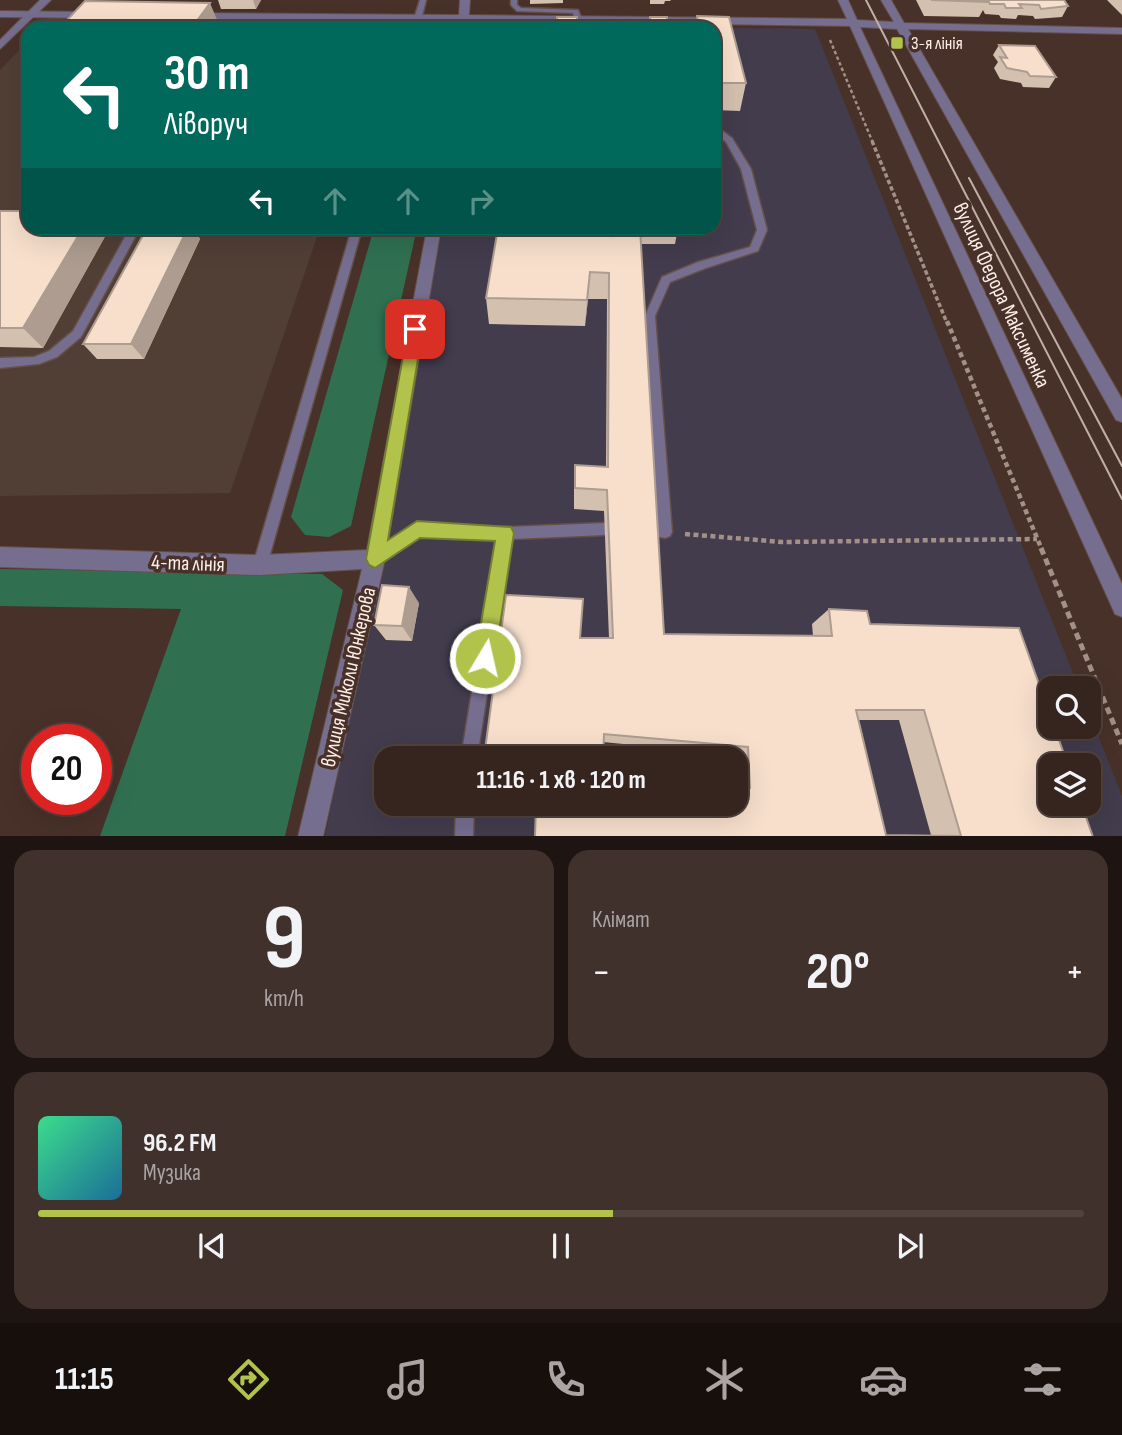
<!DOCTYPE html>
<html lang="uk">
<head>
<meta charset="utf-8">
<style>
  body { margin:0; font-family:"Sofia Sans Condensed",sans-serif; background:#41312c; color:#f1f3f6; height:100vh; display:flex; flex-direction:column; font-size:26px; white-space:nowrap }
  * { box-sizing:border-box; margin:0 }
  p { font-size:23px; color:#aaa5a4 }
  .icon { flex:none; width:38px; height:38px; fill:none; stroke:currentColor; stroke-width:2; stroke-linecap:round; stroke-linejoin:round }
  .map { position:relative; height:836px; overflow:hidden }
  .details { display:flex; flex-direction:column; gap:14px; padding:14px; background:#1e1411; flex:1 }
  .details>* { flex:none }
  .hud { position:absolute; left:21px; top:21px; width:700px; height:214px; border-radius:21px; box-shadow:0 7px 28px #0002,0 0 0 2px #50423d; background:#00695c; color:#fff; overflow:hidden }
  .tools { position:absolute; left:1038px; top:676px; display:grid; gap:14px }
  .tools a { display:grid; place-items:center; width:63px; height:63px; border-radius:14px; background:#36251f; box-shadow:0 7px 28px #0002,0 0 0 2px #50423d; font-size:35px }
  .speed { position:absolute; left:21px; top:724px; display:flex; gap:14px; font-size:35px; font-weight:700; text-align:center }
  .speed>* { display:grid; place-content:center; width:91px; height:91px; border-radius:50%; background:#36251f; box-shadow:0 7px 28px #0002,0 0 0 2px #50423d; line-height:1 }
  .speed .limit { border:10px solid #d22; background:#fff; color:#111 }
  .pin { position:absolute; display:grid; place-items:center; width:60px; height:60px; color:#fff; margin:-30px; border-radius:14px; box-shadow:0 4px 10px #0006 }
  .me { position:absolute; width:77px; margin:-38px; rotate:9deg; stroke-linejoin:round; filter:drop-shadow(0 0 5px #0008) }
  .turn { display:flex; align-items:center; gap:24px; height:147px; padding:0 28px; font-size:32px }
  .turn .icon { width:91px; height:91px; stroke-width:2.5 }
  .turn b { display:block; font-size:49px; line-height:60px }
  .lanes { display:flex; align-items:center; height:66px; padding:0 28px; background:#0003; justify-content:center; gap:35px; direction:ltr }
  .lanes .off { opacity:.35 }
  .big { font-size:52px; font-weight:700; line-height:1.1 }
  .details .card { flex:1; display:flex; flex-direction:column; justify-content:center; gap:10px; min-width:0; padding:0 24px; border-radius:21px; background:#41312c }
  .details .dial { align-items:center; gap:0 }
  .dial b { font-size:91px; line-height:1 }
  .song { display:flex; align-items:center; gap:21px }
  .cover { width:84px; height:84px; border-radius:10px; background:linear-gradient(135deg,hsl(150 70% 55%),hsl(200 70% 35%)) }
  .played { height:7px; border-radius:4px; background:linear-gradient(90deg,#b2c34b 55%,#50423d 55%) }
  .keys { display:flex; justify-content:space-around; direction:ltr }
  .heat { display:flex; justify-content:space-between; align-items:center; font-size:38px; direction:ltr }
  .details .tiles { flex:1; display:grid; gap:14px; grid-template-columns:1fr 1fr }
  .card:last-child { grid-column:span 2 }
  .trip { position:absolute; left:374px; top:746px; width:374px; height:70px; border-radius:21px; background:#36251f; box-shadow:0 7px 28px #0002,0 0 0 2px #50423d; font-weight:700; line-height:70px; text-align:center }
  .tabs { display:flex; height:112px; justify-content:space-around; align-items:center; background:#160f0c; color:#aaa5a4 }
  .tabs .icon { width:49px; height:49px }
  .tabs .current { color:#b2c34b }
  .tabs b { font-size:32px; color:#f1f3f6 }
  .map>svg:first-child { display:block }
  .commercial { fill:#513f36 }
  .medical { fill:#423c4d; fill-rule:evenodd }
  .green { fill:#307051 }
  .lines { fill:none; stroke-linecap:round; stroke-linejoin:round }
  .service-casing { stroke:#654f48; stroke-width:3 }
  .minor-casing { stroke:#654f48; stroke-width:2 }
  .tertiary-casing { stroke:#654f48; stroke-width:2 }
  .path-far3 { stroke:#a39089; stroke-width:2.5; stroke-dasharray:3.5 2.5; stroke-linecap:butt }
  .path-far2 { stroke:#a39089; stroke-width:3.5; stroke-dasharray:4.5 2.5; stroke-linecap:butt }
  .path-far1 { stroke:#a39089; stroke-width:4.5; stroke-dasharray:5 3.5; stroke-linecap:butt }
  .path { stroke:#a39089; stroke-width:5; stroke-dasharray:7 4.5; stroke-linecap:butt }
  .service { fill:#766e8f; fill-rule:evenodd }
  .minor { fill:#766e8f; fill-rule:evenodd }
  .tertiary { fill:#766e8f; fill-rule:evenodd }
  .tram { stroke:#c1afa8; stroke-width:2 }
  .wall { fill:#d4c0af; fill-rule:evenodd }
  .shaded-wall { fill:#ad9c8f }
  .building { fill:#f7dfcc; stroke:#ad9c8f; stroke-width:2; fill-rule:evenodd }
  .route { fill:#b2c34b; stroke:#747f31; stroke-width:2 }
  .poi-dot { fill:#b2c34b; stroke:#483129; stroke-width:2.5 }
  .labels { text-anchor:middle; stroke-width:7; stroke-linejoin:round; paint-order:stroke }
  .far-poi-label { font-size:18px; fill:#fdeee8; stroke:#483129; text-anchor:start }
  .street-label { font-size:21px; fill:#fdeee8; stroke:#483129 }
</style>
</head>
<body>
<div class="map">
<svg width="1122" height="837" viewBox="0 0 1122 837">
  <rect width="100%" height="100%" fill="#483129"/>
  <path class="commercial" d="M50 18 390 21 387 28H40Z
    M28 41V228H320L230 493 0 496V70Z"/>
  <path class="medical" d="M481 25 815 29 1079 688H1050V726H1088L1089 712 1122 796V836L325 837 442 228H714V28H481ZM387 758H737V803H387ZM1050 765H1088V803H1050Z"/>
  <path class="green" d="M374 228H417L351 526 329 537 305 535 291 517Z
    M0 569 322 574 343 590 285 836H100L181 609 0 606Z"/>
  <g class="lines">
    <defs>
      <path id="service" d="M420 0H426L419 28H411Z
        M511 0H517V5L521 8 578 10 582 20 575 22 573 13 517 11 511 5Z
        M714 125 732 138 751 169 767 230 758 251 706 268 670 282 655 316 672 532 670 536 665 538 646 534 644 530 646 526 658 525 645 316 662 277 698 262 750 247 757 230 741 169 726 142 714 132Z
        M130 228H140L81 337 57 357 39 364 0 368V358L34 357 49 351 73 331Z
        M352 228H362L267 565 265 570 260 572 255 570 253 565Z
        M605 523 610 525 612 529 610 533 605 535 511 539 477 758H461L497 539 419 536 375 566 370 564 368 559 370 554 417 524 505 527Z
        M456 803H474L473 837H455Z"/>
      <path id="minor" d="M460 0H470L469 15 847 19 838 0H848L857 20 894 22 881 0H891L904 23 1122 28V34L908 29 1122 399V422L1116 420 897 29 860 27 1122 584V617L1115 614 850 26 470 21 471 28H461L460 21 195 19 190 16 195 13 459 15Z
        M0 11 93 12 98 15 93 18 0 17Z
        M427 228H441L385 559 323 837H298L362 569 260 575 0 567V547L260 555 367 550Z"/>
      <path id="tertiary" d="M40 0H51L0 49V40Z"/>
    </defs>
    <use href="#service" class="service-casing"/>
    <use href="#minor" class="minor-casing"/>
    <use href="#tertiary" class="tertiary-casing"/>
    <path class="path-far3" d="M830 40 873 143"/>
    <path class="path-far2" d="M872 141 947 323"/>
    <path class="path-far1" d="M947 321 1042 550
      M685 534 782 542 1037 539"/>
    <path class="path" d="M1041 548 1122 744"/>
    <use href="#service" class="service"/>
    <use href="#minor" class="minor"/>
    <use href="#tertiary" class="tertiary"/>
    <path class="tram" d="M866 0 1122 499
      M969 178 1122 466"/>
  </g>
  <path class="wall" d="M218 0H261L256 9H221Z
    M530 0H563V3L530 4Z
    M650 0H671L670 1H665L664 4H650Z
    M916 0H1064L1068 6 1062 17 1035 19 1033 16 1018 15 1016 19 1001 18 999 15 985 14 983 10 979 17 924 16Z
    M1107 0H1122V15Z
    M697 16 729 17 746 83 740 111 714 110V28H695Z
    M557 17H577V28H557Z
    M650 17H667L666 28H649Z
    M64 23H218L337 28H67Z
    M999 45 1056 77 1049 88 1023 87 1021 83 1000 79 994 68 998 62 993 55Z
    M0 211 28 228H104L107 233 43 348 0 347Z
    M147 228H193L200 239 144 359H97L83 344Z
    M607 228H678L675 244H641L664 634 813 636 812 624 829 609 870 624 1093 837H535L723 804V803H737V758H735V755L603 742 580 638H609L604 511 574 509V487L575 465 606 467 607 299H588L585 326 489 324 486 298 594 234 607 235ZM859 720H899L931 835H886Z
    M419 603 412 641 386 640 374 625Z"/>
  <path class="shaded-wall" d="M253 0H261L256 9Z
    M210 3 218 22H196Z
    M83 228H104L107 233 43 348 23 328Z
    M188 228H193L200 239 144 359 131 344Z
    M590 272 588 299 585 326 587 300Z
    M409 587 419 603 412 641 402 626Z"/>
  <path class="building" d="M931 0H986L987 2Z
    M988 0H1064L1068 6 1041 9 1039 5 1019 4 1022 8H1006L1004 4H990Z
    M85 1 210 3 196 22 336 24 334 28H184L187 25 64 23Z
    M697 16 729 17 746 83H714V28H699Z
    M557 17H577V27L557 26Z
    M650 17H667V27L650 26Z
    M999 45 1035 46 1056 77 1030 76 1027 72 1007 68 1000 57 1007 58Z
    M0 211H28V228H83L23 328H0Z
    M147 228H188L131 344H83Z
    M498 228H594V234L611 236 610 228H640L664 634 832 636 829 609 867 611 870 624 1019 628 1050 715V726H1054L1068 765H1050V803H1081L1093 837H535L536 803H711L736 806 737 787 750 788 748 747 604 734 603 758 484 757 506 595 583 599 580 638H613L607 490 575 488V465L608 467 609 273 590 272 587 300 486 298ZM856 710H924L961 836 886 835Z
    M382 585 409 587 402 626 374 625Z"/>
  <path class="route" d="M415 324 423 329 388 540 417 521 511 527 514 533 495 658 492 665 485 668 478 665 475 658 495 541 420 538 375 568 369 565 366 559 408 329Z"/>
  <rect class="poi-dot" x="890" y="36" width="14" height="14" rx="3.5"/>
  <g class="labels">
    <g class="far-poi-label">
      <text x="911" y="49">3-я лінія</text>
    </g>
    <g class="street-label">
      <text transform="translate(1002 295) rotate(65)" y="7">вулиця Федора Максименка</text>
      <text transform="translate(188 563) rotate(2)" y="7">4-та лінія</text>
      <text transform="translate(348 677) rotate(-77)" y="7">вулиця Миколи Юнкерова</text>
    </g>
  </g>
</svg>
<div class="tools">
<a><svg class="icon" aria-label="search" viewBox="0 0 24 24"><circle cx="10" cy="10" r="6"/><path d="M15 15l6 6"/></svg></a>
<a><svg class="icon" aria-label="layers" viewBox="0 0 24 24"><path d="M12 4l9 5-9 5-9-5zM3 14l9 5 9-5"/></svg></a>
</div>
<div class="speed"><div class="limit">20</div></div>
<div class="pin" style="left:415px;top:329px;background:#d93025"><svg class="icon" aria-label="arrive" viewBox="0 0 24 24"><path d="M6 21V4h12l-3 4 3 4H6"/></svg></div>
<svg class="me" style="left:485px;top:658px" viewBox="-20 -20 40 40"><circle r="17" fill="#b2c34b" stroke="#fff" stroke-width="3"/><path d="M0-11L8 9 0 5-8 9z" fill="#fff"/></svg>
<div class="trip">11:16 · 1 хв · 120 m</div>
<div class="hud">
<div class="turn"><svg class="icon" aria-label="left" viewBox="0 0 24 24"><path d="M17 20v-9H6M10 6l-5 5 5 5"/></svg><div><b>30 m</b>Ліворуч</div></div>
<div class="lanes"><svg class="icon" aria-label="left" viewBox="0 0 24 24"><path d="M17 20v-9H6M10 6l-5 5 5 5"/></svg><svg class="icon off" aria-label="ahead" viewBox="0 0 24 24"><path d="M12 20V5M6 11l6-6 6 6"/></svg><svg class="icon off" aria-label="ahead" viewBox="0 0 24 24"><path d="M12 20V5M6 11l6-6 6 6"/></svg><svg class="icon off" aria-label="right" viewBox="0 0 24 24"><path d="M7 20v-9h11M14 6l5 5-5 5"/></svg></div>
</div>
</div>
<section class="details">
<div class="tiles">
<div class="card dial"><b>9</b><p>km/h</p></div>
<div class="card"><p>Клімат</p>
<div class="heat"><a>−</a><b class="big">20°</b><a>+</a></div>
</div>
<div class="card">
<div class="song"><i class="cover"></i><div><b>96.2 FM</b><p>Музика</p></div></div>
<div class="played"></div>
<div class="keys"><svg class="icon" aria-label="previous" viewBox="0 0 24 24"><path d="M18 5L8 12l10 7zM5 5v14"/></svg><svg class="icon" aria-label="pause" viewBox="0 0 24 24"><path d="M8 5v14M16 5v14"/></svg><svg class="icon" aria-label="next" viewBox="0 0 24 24"><path d="M6 5l10 7-10 7zM19 5v14"/></svg></div>
</div>
</div>
</section>
<nav class="tabs">
<b>11:15</b>
<svg class="icon current" aria-label="directions" viewBox="0 0 24 24"><path d="M12 3l9 9-9 9-9-9zM9 14v-3h6M13 9l2 2-2 2"/></svg>
<svg class="icon" aria-label="music" viewBox="0 0 24 24"><path d="M9 18V5l10-2v13"/><circle cx="6" cy="18" r="3"/><circle cx="16" cy="16" r="3"/></svg>
<svg class="icon" aria-label="phone" viewBox="0 0 24 24"><path d="M5 4h4l2 5-3 2q2 4 5 5l2-3 5 2v4C11 20 4 13 5 4z"/></svg>
<svg class="icon" aria-label="climate" viewBox="0 0 24 24"><path d="M12 3v18M4 7l16 10M4 17L20 7"/></svg>
<svg class="icon" aria-label="car" viewBox="0 0 24 24"><path d="M5 17H2v-5l4-1 3-4h7l3 4 3 1v5h-3M9 17h6M6 11h13"/><circle cx="7" cy="17" r="2"/><circle cx="17" cy="17" r="2"/></svg>
<svg class="icon" aria-label="filters" viewBox="0 0 24 24"><path d="M4 7h16M4 17h16"/><circle cx="9" cy="7" r="2"/><circle cx="15" cy="17" r="2"/></svg>
</nav>
</body>
</html>
